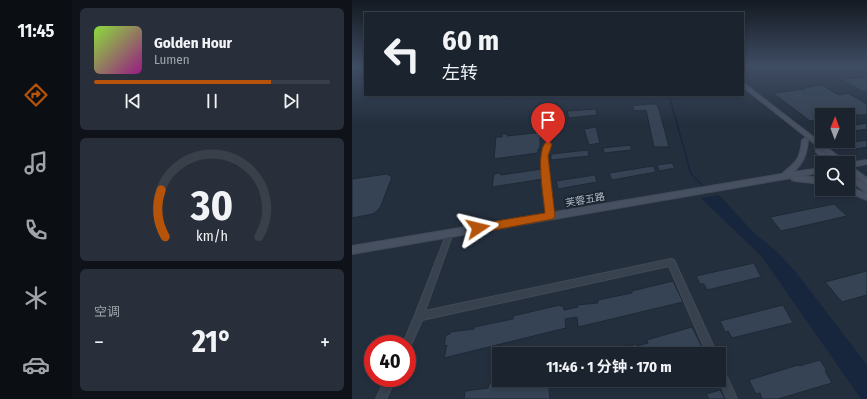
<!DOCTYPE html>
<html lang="zh">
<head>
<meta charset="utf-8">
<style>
  body { margin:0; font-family:"Fira Sans Condensed","Noto Sans SC",sans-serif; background:#282f3a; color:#f1f3f6; height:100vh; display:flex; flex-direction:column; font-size:15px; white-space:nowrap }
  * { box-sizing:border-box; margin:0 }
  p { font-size:13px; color:#a0a4aa }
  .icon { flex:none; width:22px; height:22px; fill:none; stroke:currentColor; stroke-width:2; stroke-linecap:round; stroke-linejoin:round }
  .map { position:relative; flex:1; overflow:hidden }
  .details { display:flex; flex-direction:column; gap:8px; padding:8px; background:#0f1319; width:280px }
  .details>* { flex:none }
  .banner { position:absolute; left:12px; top:12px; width:380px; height:84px; border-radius:0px; box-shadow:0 2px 6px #0003,0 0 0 1px #39404a; background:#1b232e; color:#f1f3f6; overflow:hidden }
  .needle { width:26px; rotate:1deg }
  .tools { position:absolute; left:463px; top:108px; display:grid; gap:8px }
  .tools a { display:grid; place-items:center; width:40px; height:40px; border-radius:0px; background:#1b232e; box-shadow:0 2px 6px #0003,0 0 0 1px #39404a; font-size:20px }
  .speed { position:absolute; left:12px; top:335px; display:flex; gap:8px; font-size:20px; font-weight:700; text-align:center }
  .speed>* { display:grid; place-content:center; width:52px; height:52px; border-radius:50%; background:#1b232e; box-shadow:0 2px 6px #0003,0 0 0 1px #39404a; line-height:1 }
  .speed .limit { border:6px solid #d22; background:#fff; color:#111 }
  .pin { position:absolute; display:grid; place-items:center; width:34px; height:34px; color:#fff; margin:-41px -17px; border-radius:50% 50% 50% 0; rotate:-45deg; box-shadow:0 0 4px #0007 }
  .pin .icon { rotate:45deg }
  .me { position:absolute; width:44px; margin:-22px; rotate:80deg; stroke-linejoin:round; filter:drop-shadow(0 0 3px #0008) }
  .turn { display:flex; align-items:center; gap:14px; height:84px; padding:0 12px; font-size:18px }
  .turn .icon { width:52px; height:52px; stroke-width:2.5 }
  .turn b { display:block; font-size:28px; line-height:34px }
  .big { font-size:30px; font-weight:700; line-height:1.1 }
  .details .widget { flex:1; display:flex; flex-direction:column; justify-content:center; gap:6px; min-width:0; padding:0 14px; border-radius:6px; background:#282f3a }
  .details .dial { align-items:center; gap:0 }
  .dial svg { height:104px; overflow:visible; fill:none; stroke:#39404a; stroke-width:7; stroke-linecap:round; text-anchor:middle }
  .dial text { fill:#f1f3f6; stroke:none }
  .song { display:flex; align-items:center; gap:12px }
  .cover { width:48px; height:48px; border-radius:6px; background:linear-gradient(135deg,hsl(90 70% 55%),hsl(310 70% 35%)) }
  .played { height:4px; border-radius:2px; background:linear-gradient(90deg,#b45309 75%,#39404a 75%) }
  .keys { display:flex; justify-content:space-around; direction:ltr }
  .heat { display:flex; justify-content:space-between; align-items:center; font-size:22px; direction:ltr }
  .trip { position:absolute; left:140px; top:347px; width:234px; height:40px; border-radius:0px; background:#1b232e; box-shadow:0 2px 6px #0003,0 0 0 1px #39404a; font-weight:700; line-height:40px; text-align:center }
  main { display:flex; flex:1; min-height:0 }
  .menu { display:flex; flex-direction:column; width:72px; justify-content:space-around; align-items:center; background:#0b0e12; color:#a0a4aa }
  .menu .icon { width:28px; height:28px }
  .menu .active { color:#b45309 }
  .menu b { font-size:18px; color:#f1f3f6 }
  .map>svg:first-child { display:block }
  .water { fill:#17263c }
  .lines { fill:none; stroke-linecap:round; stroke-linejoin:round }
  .stream { stroke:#17263c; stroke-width:1.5 }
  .building { fill:#364354; stroke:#1f2835 }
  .lane-far1-casing { stroke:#414a57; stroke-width:4 }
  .lane-casing { stroke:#414a57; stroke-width:5.5 }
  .street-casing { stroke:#414a57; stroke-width:2 }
  .secondary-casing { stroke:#414a57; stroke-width:2 }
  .lane-far1 { stroke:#38414e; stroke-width:2.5 }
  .lane { stroke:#38414e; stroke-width:3.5 }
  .street { fill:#38414e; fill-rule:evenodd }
  .secondary { fill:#465061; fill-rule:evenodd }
  .route { fill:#b45309; stroke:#753606 }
  .labels { text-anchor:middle; stroke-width:4; stroke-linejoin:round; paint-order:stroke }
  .street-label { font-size:10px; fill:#b4bcc9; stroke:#1d2633 }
</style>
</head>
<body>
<main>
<nav class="menu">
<b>11:45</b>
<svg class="icon active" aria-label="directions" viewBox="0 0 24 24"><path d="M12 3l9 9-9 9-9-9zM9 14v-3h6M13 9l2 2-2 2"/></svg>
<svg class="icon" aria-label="music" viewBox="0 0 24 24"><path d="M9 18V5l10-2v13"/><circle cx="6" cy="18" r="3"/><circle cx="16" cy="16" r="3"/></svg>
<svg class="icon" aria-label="phone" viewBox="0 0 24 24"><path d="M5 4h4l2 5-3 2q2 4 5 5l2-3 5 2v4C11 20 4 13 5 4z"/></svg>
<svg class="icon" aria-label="climate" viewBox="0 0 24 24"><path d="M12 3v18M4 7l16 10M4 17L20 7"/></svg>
<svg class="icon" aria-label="car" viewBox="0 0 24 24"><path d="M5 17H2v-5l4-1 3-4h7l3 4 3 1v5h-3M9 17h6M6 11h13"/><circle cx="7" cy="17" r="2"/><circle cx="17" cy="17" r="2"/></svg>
</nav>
<section class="details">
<div class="widget">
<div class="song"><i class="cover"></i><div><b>Golden Hour</b><p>Lumen</p></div></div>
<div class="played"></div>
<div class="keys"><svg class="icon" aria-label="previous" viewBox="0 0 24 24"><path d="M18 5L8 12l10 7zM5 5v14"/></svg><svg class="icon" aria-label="pause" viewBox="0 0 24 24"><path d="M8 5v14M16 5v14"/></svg><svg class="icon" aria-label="next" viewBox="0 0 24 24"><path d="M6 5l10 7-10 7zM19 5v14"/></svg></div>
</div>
<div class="widget dial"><svg viewBox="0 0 100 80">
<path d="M14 69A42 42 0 1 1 86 69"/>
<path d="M14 69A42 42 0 0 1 11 33" stroke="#b45309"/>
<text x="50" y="56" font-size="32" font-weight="700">30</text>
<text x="50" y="72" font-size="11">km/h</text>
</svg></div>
<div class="widget"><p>空调</p>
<div class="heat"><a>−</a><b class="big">21°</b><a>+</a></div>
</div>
</section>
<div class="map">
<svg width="515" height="399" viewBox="0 0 515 399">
  <rect width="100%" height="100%" fill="#242f3e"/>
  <path class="water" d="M367 195 402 233 424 251 443 271 515 365V399H509L410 257 349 198Z"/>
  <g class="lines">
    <path class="stream" d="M317 95 339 174 353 188"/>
  </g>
  <path class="building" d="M515 77V92H512L489 79Z
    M470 85 486 95 496 93 515 104V115H470V119L458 121 421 93 453 89 451 88Z
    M297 104H304L307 109 317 147H302L294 110 283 111 280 106Z
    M244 109 245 115 217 118 215 111Z
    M515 123V129L496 132V126Z
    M244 127 248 143 237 145 232 129Z
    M200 131 201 137 188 138V149H186V153L142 159 144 137H150V134H156L155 136Z
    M515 140V147L504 149 496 143Z
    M279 145V150L252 153 251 148Z
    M236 150 237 156 199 160V154Z
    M320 163 323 168 307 171 305 165Z
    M301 166 304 172 260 180 257 173Z
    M190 169 191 179 140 187 142 174 148 173 149 175Z
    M35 174 40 177 28 208 21 214 0 218V179Z
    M243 175 245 182 206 189 204 181Z
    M482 204 495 216 429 231 418 217Z
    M402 263 409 277 355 290 352 284H348L344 276Z
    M515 271V295L490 302 473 282Z
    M321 281 331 302 226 327 225 317 213 319 214 328 92 358 95 345 92 346 94 335 98 334V332L122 329V327L161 319V316L208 305V306H211L212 310 226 307 225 305 246 303V300L280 293V291Z
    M431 305 441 323 380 338 376 331 373 332 368 321Z
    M340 327 353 353 255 354V352L285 344V346L296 343 295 340Z
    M468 360 475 371H473L480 383 426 399H410L408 393 404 394 397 380 446 365 447 366Z
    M153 380H196L198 399H112L113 391 136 388 137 384Z
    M368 390 373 399H357L354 394Z"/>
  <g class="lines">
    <defs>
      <path id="lane-far1" d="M195 189 192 156 196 144"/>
      <path id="lane" d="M195 188 198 216"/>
      <path id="street" d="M98 230 100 231 101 233 73 311 319 259 322 260 365 354H355L317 266 70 320 58 347 55 348V344H51L63 315 95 233 96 231Z
        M367 364 370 366 385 399H375L367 380Z
        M34 378H44L34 399H24Z"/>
      <path id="secondary" d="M391 84H393L495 163H487L391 87Z
        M453 138 456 140C455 153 452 163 441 172L470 168V172L449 176 470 178V184L443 181 440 180 439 178 0 254V246L430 174C444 161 448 161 450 140Z
        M466 149 468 150 485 163H477L464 152V150Z
        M515 160V164L500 167 515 178V185L496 171V163H495Z
        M496 173 515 186V193L496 179Z
        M496 186 515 194V200L493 191 492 189H496Z"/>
    </defs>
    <use href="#lane-far1" class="lane-far1-casing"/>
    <use href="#lane" class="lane-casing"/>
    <use href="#street" class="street-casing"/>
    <use href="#secondary" class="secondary-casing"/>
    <use href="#lane-far1" class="lane-far1"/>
    <use href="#lane" class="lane"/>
    <use href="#street" class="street"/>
    <use href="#secondary" class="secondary"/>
  </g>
  <linearGradient id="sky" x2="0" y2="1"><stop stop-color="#141a22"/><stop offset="0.54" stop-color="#3f4d63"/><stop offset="1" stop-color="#3f4d63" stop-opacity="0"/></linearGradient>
  <rect width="515" height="123" fill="url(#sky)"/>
  <path class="route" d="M196 141 200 144 196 156 203 216 201 219 126 233 123 231 121 228 123 226 126 224 193 213C192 200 182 146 196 141Z"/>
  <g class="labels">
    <g class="street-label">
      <text transform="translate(233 199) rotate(-10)" y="4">芙蓉五路</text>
    </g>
  </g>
</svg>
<div class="tools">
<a><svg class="needle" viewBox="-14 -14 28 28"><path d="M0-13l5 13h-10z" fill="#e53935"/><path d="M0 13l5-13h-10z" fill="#a0a4aa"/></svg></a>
<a><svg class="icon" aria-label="search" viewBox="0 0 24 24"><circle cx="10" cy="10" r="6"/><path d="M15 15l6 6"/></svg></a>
</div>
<div class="speed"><div class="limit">40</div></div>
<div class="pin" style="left:196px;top:144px;background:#d93025"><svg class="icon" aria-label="arrive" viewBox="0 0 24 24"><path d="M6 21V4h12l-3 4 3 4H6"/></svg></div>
<svg class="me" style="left:126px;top:228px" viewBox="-20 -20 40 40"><path d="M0-17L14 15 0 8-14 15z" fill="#b45309" stroke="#fff" stroke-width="4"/></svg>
<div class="trip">11:46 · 1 分钟 · 170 m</div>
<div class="banner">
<div class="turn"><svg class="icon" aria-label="left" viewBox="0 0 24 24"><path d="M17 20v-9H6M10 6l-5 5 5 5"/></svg><div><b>60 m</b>左转</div></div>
</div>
</div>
</main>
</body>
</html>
